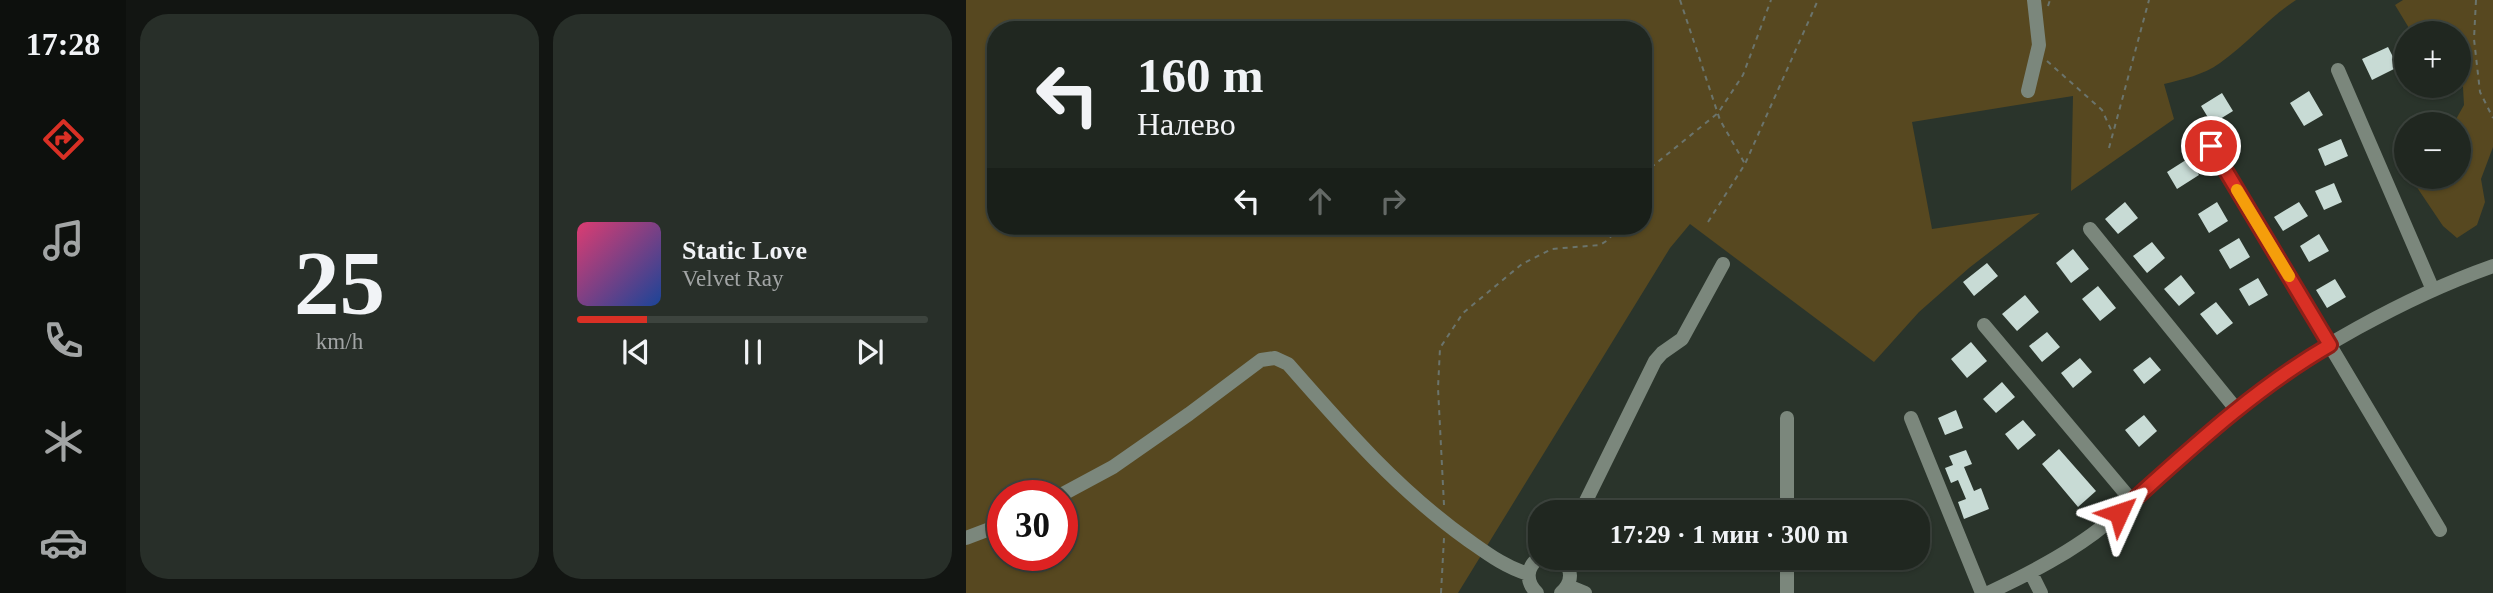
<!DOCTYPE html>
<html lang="ru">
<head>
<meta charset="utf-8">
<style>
  body { margin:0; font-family:Georgia,serif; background:#282f29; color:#f1f3f6; height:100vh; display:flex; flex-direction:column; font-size:26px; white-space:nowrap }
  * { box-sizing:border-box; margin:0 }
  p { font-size:23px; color:#a2a5a5 }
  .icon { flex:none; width:38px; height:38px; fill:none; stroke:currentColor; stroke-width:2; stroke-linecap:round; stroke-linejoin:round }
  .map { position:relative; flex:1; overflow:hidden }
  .details { display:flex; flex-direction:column; gap:14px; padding:14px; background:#121512; width:840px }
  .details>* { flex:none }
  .top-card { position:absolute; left:21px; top:21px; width:665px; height:214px; border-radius:28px; box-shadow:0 2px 5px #0004,0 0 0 2px #3d443e; background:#202720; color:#f1f3f6; overflow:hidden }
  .buttons { position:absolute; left:1428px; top:21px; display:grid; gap:14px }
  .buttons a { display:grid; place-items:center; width:77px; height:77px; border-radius:50%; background:#202720; box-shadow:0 2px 5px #0004,0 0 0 2px #3d443e; font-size:35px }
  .speed { position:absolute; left:21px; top:480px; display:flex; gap:14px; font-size:35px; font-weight:700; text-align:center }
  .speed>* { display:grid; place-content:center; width:91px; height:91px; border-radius:50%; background:#202720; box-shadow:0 2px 5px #0004,0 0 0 2px #3d443e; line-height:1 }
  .speed .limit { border:10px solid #d22; background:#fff; color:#111 }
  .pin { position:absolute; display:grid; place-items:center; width:60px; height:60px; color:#fff; margin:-30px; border:4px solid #fff; border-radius:50%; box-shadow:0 2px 7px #0007 }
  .me { position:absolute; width:77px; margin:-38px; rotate:48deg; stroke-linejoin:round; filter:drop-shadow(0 0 5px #0008) }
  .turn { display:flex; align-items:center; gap:24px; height:147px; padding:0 35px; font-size:32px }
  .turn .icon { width:91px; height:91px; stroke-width:2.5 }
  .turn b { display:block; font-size:49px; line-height:60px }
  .lanes { display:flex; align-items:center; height:66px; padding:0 35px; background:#0003; justify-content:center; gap:35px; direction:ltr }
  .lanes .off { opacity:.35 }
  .details .card { flex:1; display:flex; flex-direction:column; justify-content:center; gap:10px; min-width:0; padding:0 24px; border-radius:28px; background:#282f29 }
  .details .dial { align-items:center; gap:0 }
  .dial b { font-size:91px; line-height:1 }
  .song { display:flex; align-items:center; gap:21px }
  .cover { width:84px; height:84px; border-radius:10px; background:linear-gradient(135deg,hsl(340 70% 55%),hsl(220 70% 35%)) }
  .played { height:7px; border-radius:4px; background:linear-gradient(90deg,#d93025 20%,#3d443e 20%) }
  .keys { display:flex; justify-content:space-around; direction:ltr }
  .details .tiles { flex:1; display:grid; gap:14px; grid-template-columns:repeat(2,1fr) }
  .trip { position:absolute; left:562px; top:500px; width:402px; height:70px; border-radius:28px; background:#202720; box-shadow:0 2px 5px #0004,0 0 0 2px #3d443e; font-weight:800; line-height:70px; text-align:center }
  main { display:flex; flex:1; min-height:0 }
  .tab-bar { display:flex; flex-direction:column; width:126px; justify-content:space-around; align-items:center; background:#0d100d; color:#a2a5a5 }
  .tab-bar .icon { width:49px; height:49px }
  .tab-bar .on { color:#d93025 }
  .tab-bar b { font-size:32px; color:#f1f3f6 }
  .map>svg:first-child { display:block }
  .green { fill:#574820; fill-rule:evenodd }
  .building { fill:#c8dbd5 }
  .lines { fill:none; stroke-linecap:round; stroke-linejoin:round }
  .path { stroke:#6b746c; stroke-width:2; stroke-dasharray:5 5; stroke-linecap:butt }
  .minor { stroke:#7b877c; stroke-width:14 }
  .route-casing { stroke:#8d1f18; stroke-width:18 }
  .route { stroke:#d93025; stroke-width:12 }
  .slow { stroke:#f59e0b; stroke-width:12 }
</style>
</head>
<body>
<main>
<nav class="tab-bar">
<b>17:28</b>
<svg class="icon on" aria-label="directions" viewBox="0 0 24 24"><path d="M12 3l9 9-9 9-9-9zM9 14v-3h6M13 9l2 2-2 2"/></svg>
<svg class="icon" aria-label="music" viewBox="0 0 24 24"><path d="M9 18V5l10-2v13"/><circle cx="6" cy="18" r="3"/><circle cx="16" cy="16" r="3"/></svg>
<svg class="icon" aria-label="phone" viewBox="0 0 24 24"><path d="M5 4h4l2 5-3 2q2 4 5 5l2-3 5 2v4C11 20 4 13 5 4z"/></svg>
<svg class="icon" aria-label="climate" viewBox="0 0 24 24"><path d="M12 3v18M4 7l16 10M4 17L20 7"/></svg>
<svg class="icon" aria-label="car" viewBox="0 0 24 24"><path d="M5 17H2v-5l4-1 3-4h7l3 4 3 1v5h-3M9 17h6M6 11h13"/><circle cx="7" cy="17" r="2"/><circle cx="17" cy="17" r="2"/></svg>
</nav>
<section class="details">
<div class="tiles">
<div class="card dial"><b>25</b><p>km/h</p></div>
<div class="card">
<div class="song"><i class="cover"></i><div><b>Static Love</b><p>Velvet Ray</p></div></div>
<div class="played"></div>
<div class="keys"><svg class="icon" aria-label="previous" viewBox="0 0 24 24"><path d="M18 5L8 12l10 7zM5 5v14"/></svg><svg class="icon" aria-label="pause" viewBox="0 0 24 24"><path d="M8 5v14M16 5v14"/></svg><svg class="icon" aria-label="next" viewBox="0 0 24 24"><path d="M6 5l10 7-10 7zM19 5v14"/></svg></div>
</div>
</div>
</section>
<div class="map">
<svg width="1527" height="593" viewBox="0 0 1527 593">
  <rect width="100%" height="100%" fill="#2a342b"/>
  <path class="green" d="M0 0H1330C1302 18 1281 44 1254 63 1237 75 1218 79 1198 84L1208 119 1105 191 1107 96 946 122 966 229 1074 213 1003 268 953 312 908 362 724 224 704 248 492 593H0ZM30 30H677V226H30ZM37 495H96V555H37Z
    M1437 0H1527V147L1515 179 1519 202 1511 225 1491 238 1477 226 1444 177H1493V124H1480L1489 121 1498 105 1497 87 1493 83V33H1446L1429 5Z"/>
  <path class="building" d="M1422 47 1432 67 1406 80 1396 59Z
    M1343 91 1357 115 1338 126 1324 103Z
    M1256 93 1267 111 1246 124 1235 106Z
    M1375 139 1382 156 1359 166 1352 149Z
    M1223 158 1233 175 1211 189 1201 172Z
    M1368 183 1376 202 1358 210 1349 191Z
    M1159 202 1172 218 1152 234 1139 219Z
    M1251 202 1262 221 1243 233 1232 214Z
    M1333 202 1342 216 1317 231 1308 217Z
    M1353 234 1363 251 1343 262 1334 246Z
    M1273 238 1284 257 1264 269 1253 250Z
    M1186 242 1199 258 1181 273 1167 256Z
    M1107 249 1123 269 1105 283 1090 263Z
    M1021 263 1032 276 1008 296 997 282Z
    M1215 275 1229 293 1213 306 1198 289Z
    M1292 278 1302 295 1283 306 1273 289Z
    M1369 279 1380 297 1361 308 1350 290Z
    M1132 286 1150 308 1134 321 1116 299Z
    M1059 295 1073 312 1051 331 1036 314Z
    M1250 302 1267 323 1251 335 1234 314Z
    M1081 332 1094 347 1076 362 1063 346Z
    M1005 342 1021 361 1001 378 985 359Z
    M1184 357 1195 370 1178 384 1167 370Z
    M1114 358 1126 372 1107 388 1095 373Z
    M1036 382 1049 397 1030 413 1017 399Z
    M990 410 997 428 979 435 972 418Z
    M1178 415 1191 431 1173 447 1159 430Z
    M1057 420 1070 435 1052 450 1039 434Z
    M1093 449 1130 491 1112 507 1076 464Z
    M1000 450 1006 464 998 467 1008 491 1015 488 1023 509 998 519 992 502 1000 499 992 480 985 483 979 468 987 465 983 456Z
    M952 506 966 540 952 546Z"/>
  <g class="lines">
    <path class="path" d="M714 0 754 120 779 164
      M1510 0 1508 39 1514 92 1527 118
      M1082 6 1084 0
      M1081 61 1136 110 1147 134
      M1143 148 1183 0
      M677 174 752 113 777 75 805 0
      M742 222 779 164 852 0
      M478 505 472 388 474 348 497 313 556 264 586 249 634 245 642 240 649 231 648 226
      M475 593 478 538"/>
    <path class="minor" d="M1372 70 1467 290
      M1062 91 1073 45 1068 0
      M1245 146 1474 530
      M1124 229 1270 409
      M1018 325 1166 501
      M821 418V513
      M945 418 1016 593
      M95 495 147 467 223 414 295 360 309 358 322 364C378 428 433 491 502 540 522 554 539 567 562 574
      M614 513 689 361 696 353 716 339 757 264
      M0 538 37 524
      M595 558C607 569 607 582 595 593
      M821 558V593
      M1065 573 1075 593
      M602 586 619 593
      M571 593C559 581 560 567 574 557
      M1022 593C1063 574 1106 552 1141 523 1185 488 1225 447 1268 411 1337 353 1442 296 1527 266"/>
  </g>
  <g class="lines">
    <defs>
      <path id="route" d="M1153 513C1220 453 1286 390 1364 345L1245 146"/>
    </defs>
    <use href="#route" class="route-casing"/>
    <use href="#route" class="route"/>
    <path class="slow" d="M1271 190 1323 276"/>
  </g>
</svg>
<div class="buttons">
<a>+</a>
<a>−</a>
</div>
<div class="speed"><div class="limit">30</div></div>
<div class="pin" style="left:1245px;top:146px;background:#d93025"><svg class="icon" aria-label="arrive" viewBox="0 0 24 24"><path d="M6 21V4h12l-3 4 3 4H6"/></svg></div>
<svg class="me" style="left:1153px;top:513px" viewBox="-20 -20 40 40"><path d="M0-17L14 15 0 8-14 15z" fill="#d93025" stroke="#fff" stroke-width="4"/></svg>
<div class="trip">17:29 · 1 мин · 300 m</div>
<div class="top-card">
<div class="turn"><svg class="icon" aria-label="left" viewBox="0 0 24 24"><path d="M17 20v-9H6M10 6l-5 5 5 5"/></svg><div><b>160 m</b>Налево</div></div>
<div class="lanes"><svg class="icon" aria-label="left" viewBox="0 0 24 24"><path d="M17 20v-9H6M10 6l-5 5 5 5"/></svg><svg class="icon off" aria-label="ahead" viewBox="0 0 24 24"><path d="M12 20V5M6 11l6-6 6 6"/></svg><svg class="icon off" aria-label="right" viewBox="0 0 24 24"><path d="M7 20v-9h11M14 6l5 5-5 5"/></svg></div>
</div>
</div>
</main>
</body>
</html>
